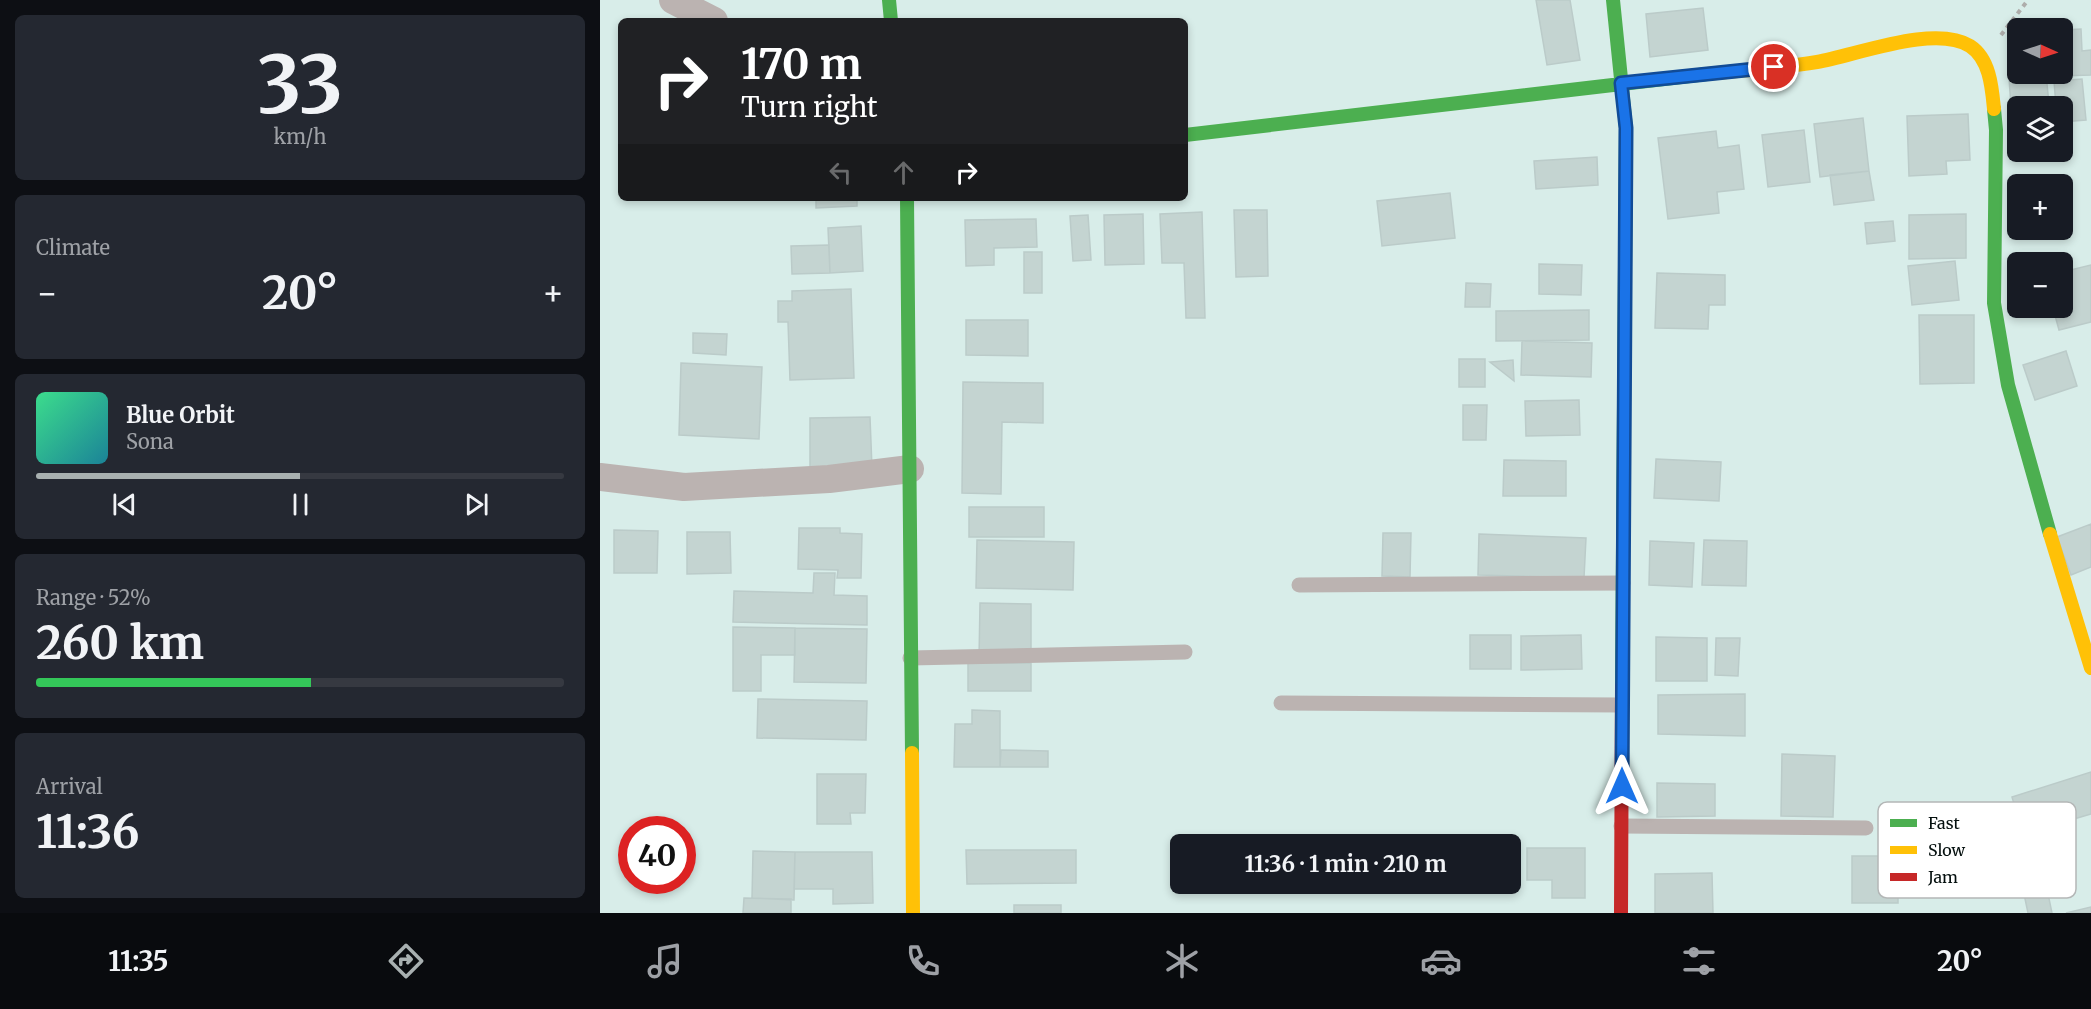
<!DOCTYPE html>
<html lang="en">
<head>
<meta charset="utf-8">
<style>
  body { margin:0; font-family:Merriweather,serif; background:#242831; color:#f1f3f6; height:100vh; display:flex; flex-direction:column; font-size:22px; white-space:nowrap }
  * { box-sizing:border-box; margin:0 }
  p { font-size:20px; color:#9ea1a6 }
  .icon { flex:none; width:33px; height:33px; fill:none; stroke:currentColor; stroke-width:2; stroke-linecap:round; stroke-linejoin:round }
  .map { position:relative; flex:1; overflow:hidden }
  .side { display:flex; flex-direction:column; gap:15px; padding:15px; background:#0d0f14; width:600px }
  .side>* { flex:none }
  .banner { position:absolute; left:18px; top:18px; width:570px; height:183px; border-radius:9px; box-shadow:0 3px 9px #0003; background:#202124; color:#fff; overflow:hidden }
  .needle { width:39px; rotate:93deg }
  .controls { position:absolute; left:1407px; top:18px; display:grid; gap:12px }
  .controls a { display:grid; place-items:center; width:66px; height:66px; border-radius:9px; background:#171b24; box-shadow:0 3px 9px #0003; font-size:30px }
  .speed { position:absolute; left:18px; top:816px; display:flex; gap:12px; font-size:30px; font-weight:700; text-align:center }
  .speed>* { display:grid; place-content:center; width:78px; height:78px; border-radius:50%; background:#171b24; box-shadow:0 3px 9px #0003; line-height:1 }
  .speed .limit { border:9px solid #d22; background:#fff; color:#111 }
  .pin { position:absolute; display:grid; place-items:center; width:51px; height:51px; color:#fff; margin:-26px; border:3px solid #fff; border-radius:50%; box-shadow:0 2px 6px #0007 }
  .me { position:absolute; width:66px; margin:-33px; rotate:0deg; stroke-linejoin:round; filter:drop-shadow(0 0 4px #0008) }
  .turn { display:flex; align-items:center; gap:21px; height:126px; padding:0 24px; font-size:27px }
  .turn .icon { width:78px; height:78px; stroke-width:2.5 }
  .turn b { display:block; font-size:42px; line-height:51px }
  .lanes { display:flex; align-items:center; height:57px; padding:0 24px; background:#0003; justify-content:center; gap:30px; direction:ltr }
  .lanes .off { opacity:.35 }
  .big { font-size:45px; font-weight:700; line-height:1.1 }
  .side .tile { flex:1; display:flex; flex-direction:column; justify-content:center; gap:9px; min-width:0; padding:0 21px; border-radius:9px; background:#242831 }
  .side .dial { align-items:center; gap:0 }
  .dial b { font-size:78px; line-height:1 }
  .song { display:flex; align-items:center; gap:18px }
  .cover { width:72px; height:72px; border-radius:9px; background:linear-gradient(135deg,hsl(150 70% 55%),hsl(190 70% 35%)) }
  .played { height:6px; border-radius:3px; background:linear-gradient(90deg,#a8b0b0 50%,#363941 50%) }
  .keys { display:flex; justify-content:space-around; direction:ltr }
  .heat { display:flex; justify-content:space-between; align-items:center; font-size:33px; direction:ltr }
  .charge { height:9px; border-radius:4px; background:linear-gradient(90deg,#34c759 52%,#363941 0) }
  .trip { position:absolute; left:570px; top:834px; width:351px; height:60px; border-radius:9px; background:#171b24; box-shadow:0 3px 9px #0003; font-weight:700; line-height:60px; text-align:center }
  .tabs { display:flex; height:96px; justify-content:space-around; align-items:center; background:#090b0e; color:#9ea1a6 }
  .tabs .icon { width:42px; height:42px }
  .tabs .selected { color:#a8b0b0 }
  .tabs b { font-size:27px; color:#f1f3f6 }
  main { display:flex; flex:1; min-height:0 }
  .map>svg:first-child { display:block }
  .building { fill:#c4d4d1; stroke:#bbcbc9; stroke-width:1.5 }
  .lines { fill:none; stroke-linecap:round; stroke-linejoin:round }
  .path { stroke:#aeadab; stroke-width:4; stroke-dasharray:4.5 4.5; stroke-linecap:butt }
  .lane { stroke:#bbb3b1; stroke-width:15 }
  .street { stroke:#bbb3b1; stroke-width:28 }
  .fast { stroke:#4caf50; stroke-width:14 }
  .slow { stroke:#ffc107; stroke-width:14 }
  .jam { stroke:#c62828; stroke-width:14 }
  .route-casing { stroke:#114b97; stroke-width:15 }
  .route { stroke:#1a73e8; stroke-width:10 }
  .key { fill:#fff; stroke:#b4b7b7; stroke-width:1.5 }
  .key-label { font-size:16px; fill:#040f0e }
</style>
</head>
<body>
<main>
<section class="side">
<div class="tile dial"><b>33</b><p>km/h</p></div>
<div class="tile"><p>Climate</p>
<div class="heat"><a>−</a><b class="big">20°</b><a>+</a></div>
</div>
<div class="tile">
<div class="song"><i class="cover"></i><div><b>Blue Orbit</b><p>Sona</p></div></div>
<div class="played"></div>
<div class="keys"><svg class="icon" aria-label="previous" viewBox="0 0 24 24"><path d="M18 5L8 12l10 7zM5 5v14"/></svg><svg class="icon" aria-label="pause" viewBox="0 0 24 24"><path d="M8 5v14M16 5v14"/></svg><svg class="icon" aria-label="next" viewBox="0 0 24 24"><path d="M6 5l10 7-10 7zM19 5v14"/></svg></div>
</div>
<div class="tile"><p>Range · 52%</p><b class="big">260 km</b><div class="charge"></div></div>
<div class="tile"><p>Arrival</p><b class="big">11:36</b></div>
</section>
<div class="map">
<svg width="1491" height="913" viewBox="0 0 1491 913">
  <rect width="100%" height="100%" fill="#d8ede9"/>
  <path class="building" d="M936 0H970L980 60 947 65Z
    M1103 8 1108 50 1050 57 1046 14Z
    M1481 29 1482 51 1491 50V75L1461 76V74H1462V30Z
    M1418 62V74H1446L1449 104 1411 107 1408 63Z
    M1482 79 1486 120 1462 122V106H1456L1454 81Z
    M1368 114 1370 160 1346 161 1347 174 1309 176 1307 116Z
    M1263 118 1269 171 1220 177 1214 124Z
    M1204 130 1210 182 1168 187 1162 135Z
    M1116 131 1118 148 1139 145 1144 189 1117 192 1119 213 1068 219 1058 138Z
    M997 157 998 185 936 189 934 161Z
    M1269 171 1274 200 1234 205 1230 175Z
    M850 193 855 238 782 246 777 201Z
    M216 198H257V206L216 208Z
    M1462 201H1468L1471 233 1412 239 1409 207 1418 206V230H1462Z
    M634 210H667L668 276 636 277Z
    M602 212 605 318H586L584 263H562L560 214Z
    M543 214 544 264 505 265 504 215Z
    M1366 214V258L1309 259V215Z
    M488 215 491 260 473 261 470 216Z
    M436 219 437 247 394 248V265L366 266 365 220Z
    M1293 221 1295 241 1267 244 1265 223Z
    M261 226 263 271 230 273 228 228Z
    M229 245 230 273 192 274 191 246Z
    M424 252H442V293H424Z
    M1355 261 1359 300 1312 305 1308 266Z
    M939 264 982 265 981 295 939 294Z
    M1491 265V322L1459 330 1453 308H1462V272Z
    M1057 273 1125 275V305H1109L1108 329 1055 328Z
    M866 283 891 284 890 307H865Z
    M251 289 254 378 190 380 188 322H178V301H192V291Z
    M989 310V340L896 341V311Z
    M1319 315H1374V383L1320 384Z
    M366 320H428V356L366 355Z
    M93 333 127 334 126 355 93 353Z
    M922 341 992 343 991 377 921 375Z
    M1466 351 1477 386 1435 400 1423 365Z
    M859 359H885V387H859Z
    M913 360 914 381 890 362Z
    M81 363 162 367 159 439 79 435Z
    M363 382 443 383V423L402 422 401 494 362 493Z
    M979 400 980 435 926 436 925 401Z
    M863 405H887L886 440H863Z
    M270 417 272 468 210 470V418Z
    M1056 459 1121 462 1119 501 1054 498Z
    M904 460 966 461V496H903Z
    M369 507H444V537H369Z
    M1491 524V567L1471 575 1457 537Z
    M199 528H240V533L262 534 261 578H237L238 570 198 569Z
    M14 530 58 531 57 573H14Z
    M87 532H130L131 573 87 574Z
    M783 533H811L810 577 782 576Z
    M879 534 986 538 984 578 878 575Z
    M377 540 474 542 473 590 376 588Z
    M1104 540 1147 541 1146 586 1102 585Z
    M1050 541 1094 543 1092 587 1049 585Z
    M214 573H235L234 595 267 596V625L133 622 134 591 213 593Z
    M380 603 431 604V660L379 659Z
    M133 627 195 628V655H161V691H133Z
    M195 628 267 629 266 683 194 682Z
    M870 635H911V669H870Z
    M981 635 982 669 921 670V636Z
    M1056 637 1107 638V681H1056Z
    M1116 638H1140L1138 676 1115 675Z
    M368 663H431V691H368Z
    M1145 694V736L1058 734V695Z
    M158 699 267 701 266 740 157 738Z
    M372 710 400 711V767H354L355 724H372Z
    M401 750 448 751V767H400Z
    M1182 754 1235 756 1233 817 1181 816Z
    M1491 772V814L1423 834 1412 797Z
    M217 774H266L265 813H250L251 824H217Z
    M1057 783 1115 784V816L1057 817Z
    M927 848H985V898H952V880H927Z
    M366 850H476V883L367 884Z
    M153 851 195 852 194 900 152 898Z
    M195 852H272L273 903 233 904V889H194Z
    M1252 856H1298V903H1252Z
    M1112 873 1113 913H1055V874Z
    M1447 889 1452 913H1428L1424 894Z
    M144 898 191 899V913H143Z
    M414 905H461V913H414Z
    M1491 907V913H1466Z"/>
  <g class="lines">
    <path class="path" d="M1401 35 1428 0"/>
    <path class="lane" d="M699 585 1023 583
      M310 658 585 652
      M681 703 1022 705
      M1021 826 1266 828"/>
    <path class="street" d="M73 0 114 21
      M0 477 84 487 229 479 310 469"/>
    <path class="fast" d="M289 0 291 21
      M1013 0 1026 128 1022 686
      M1394 109 1396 130 1394 303 1408 385 1450 534
      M585 135 1107 74
      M307 198 312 753"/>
    <path class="slow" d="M1107 74C1144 70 1181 68 1217 62 1257 55 1335 24 1370 46 1390 59 1392 88 1394 109
      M1450 534 1491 668
      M312 753 313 913"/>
    <path class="jam" d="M1021 913 1022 686"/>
  </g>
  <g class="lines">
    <defs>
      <path id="route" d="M1022 786 1026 128 1021 83 1174 67"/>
    </defs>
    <use href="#route" class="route-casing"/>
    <use href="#route" class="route"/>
  </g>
  <rect x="1278" y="802" width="198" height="96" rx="9" class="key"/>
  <rect x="1290" y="819" width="27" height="8" fill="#4caf50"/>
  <rect x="1290" y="846" width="27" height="8" fill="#ffc107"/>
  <rect x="1290" y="873" width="27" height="8" fill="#c62828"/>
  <g class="key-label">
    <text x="1328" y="829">Fast</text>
    <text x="1328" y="856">Slow</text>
    <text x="1328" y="883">Jam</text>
  </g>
</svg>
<div class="controls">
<a><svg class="needle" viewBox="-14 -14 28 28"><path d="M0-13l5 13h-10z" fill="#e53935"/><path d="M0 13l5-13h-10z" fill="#9ea1a6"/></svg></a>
<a><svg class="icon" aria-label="layers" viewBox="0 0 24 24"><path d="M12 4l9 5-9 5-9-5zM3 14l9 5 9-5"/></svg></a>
<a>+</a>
<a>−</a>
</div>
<div class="speed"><div class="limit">40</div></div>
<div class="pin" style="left:1174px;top:67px;background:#d93025"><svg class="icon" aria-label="arrive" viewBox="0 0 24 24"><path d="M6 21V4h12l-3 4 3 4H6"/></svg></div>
<svg class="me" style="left:1022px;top:786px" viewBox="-20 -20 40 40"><path d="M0-17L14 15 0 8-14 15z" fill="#1a73e8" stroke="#fff" stroke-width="4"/></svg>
<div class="trip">11:36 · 1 min · 210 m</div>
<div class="banner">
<div class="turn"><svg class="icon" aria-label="right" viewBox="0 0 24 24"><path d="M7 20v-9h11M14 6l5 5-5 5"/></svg><div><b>170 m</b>Turn right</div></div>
<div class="lanes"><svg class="icon off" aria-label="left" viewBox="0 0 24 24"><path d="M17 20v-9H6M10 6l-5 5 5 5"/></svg><svg class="icon off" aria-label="ahead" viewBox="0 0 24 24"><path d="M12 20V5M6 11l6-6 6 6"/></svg><svg class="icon" aria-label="right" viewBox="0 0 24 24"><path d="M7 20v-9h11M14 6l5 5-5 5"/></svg></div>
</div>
</div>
</main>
<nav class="tabs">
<b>11:35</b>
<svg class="icon selected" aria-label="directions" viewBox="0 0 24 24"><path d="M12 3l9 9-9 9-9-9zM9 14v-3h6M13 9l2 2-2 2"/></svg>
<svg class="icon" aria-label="music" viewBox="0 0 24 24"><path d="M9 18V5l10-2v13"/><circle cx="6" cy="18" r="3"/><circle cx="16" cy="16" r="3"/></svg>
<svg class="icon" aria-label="phone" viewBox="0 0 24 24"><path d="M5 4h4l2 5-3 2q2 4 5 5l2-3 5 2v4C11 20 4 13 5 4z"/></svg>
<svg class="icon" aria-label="climate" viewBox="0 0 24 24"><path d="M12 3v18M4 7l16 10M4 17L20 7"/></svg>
<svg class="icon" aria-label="car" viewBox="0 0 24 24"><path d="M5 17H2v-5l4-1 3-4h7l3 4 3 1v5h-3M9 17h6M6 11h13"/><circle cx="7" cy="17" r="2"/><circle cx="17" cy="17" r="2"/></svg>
<svg class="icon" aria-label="filters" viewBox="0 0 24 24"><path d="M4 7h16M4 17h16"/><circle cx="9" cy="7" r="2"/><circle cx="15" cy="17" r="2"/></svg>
<b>20°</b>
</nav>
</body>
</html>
